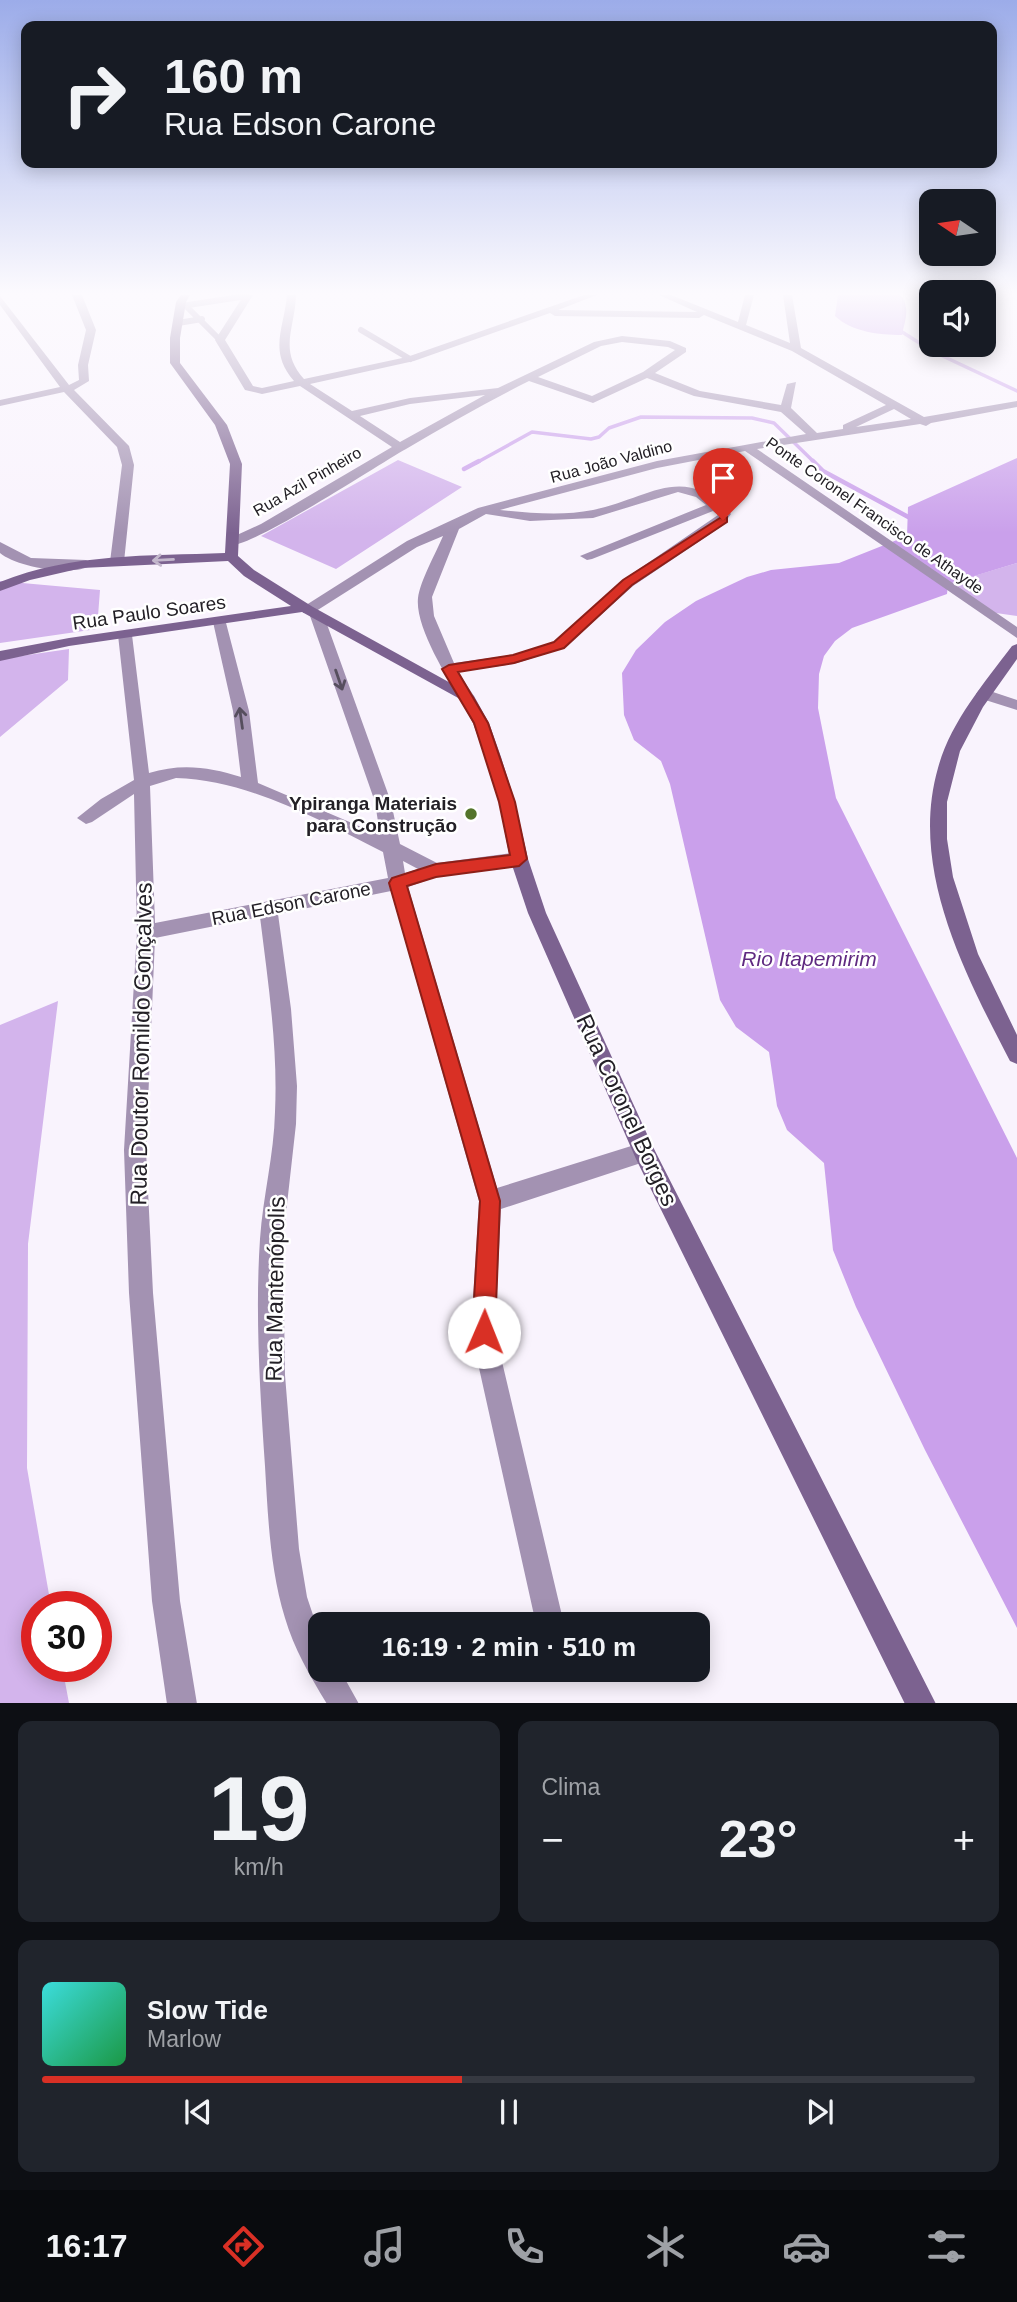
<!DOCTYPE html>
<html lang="pt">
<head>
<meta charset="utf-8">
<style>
  body { margin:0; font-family:Helvetica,sans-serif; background:#20242c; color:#f1f3f6; height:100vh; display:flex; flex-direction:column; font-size:26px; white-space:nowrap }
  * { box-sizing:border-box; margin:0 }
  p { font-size:23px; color:#9ea1a6 }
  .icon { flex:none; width:38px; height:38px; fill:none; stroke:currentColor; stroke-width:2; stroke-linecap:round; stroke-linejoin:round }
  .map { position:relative; height:1703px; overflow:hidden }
  .panel { display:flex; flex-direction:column; gap:18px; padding:18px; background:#0d0f14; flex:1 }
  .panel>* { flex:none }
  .top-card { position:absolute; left:21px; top:21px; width:976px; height:147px; border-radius:14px; box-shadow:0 4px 18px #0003; background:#171b24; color:#f1f3f6; overflow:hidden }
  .needle { width:46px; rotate:283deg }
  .tools { position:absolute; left:919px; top:189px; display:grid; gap:14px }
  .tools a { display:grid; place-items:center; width:77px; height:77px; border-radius:14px; background:#171b24; box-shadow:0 4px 18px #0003; font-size:35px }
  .speed { position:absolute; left:21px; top:1591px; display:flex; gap:14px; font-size:35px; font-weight:700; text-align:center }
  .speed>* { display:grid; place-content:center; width:91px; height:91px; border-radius:50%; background:#171b24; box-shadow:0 4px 18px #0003; line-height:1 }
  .speed .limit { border:10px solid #d22; background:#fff; color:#111 }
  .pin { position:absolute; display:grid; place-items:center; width:60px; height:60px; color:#fff; margin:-72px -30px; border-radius:50% 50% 50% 0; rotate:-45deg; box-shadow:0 0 7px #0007 }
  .pin .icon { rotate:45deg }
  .me { position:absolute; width:77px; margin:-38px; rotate:1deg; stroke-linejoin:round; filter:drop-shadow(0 0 5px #0008) }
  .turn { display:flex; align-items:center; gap:24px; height:147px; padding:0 28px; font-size:32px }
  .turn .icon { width:91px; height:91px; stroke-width:2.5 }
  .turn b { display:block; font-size:49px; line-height:60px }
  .big { font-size:52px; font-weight:700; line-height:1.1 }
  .panel .tile { flex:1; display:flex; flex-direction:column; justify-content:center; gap:10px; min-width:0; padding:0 24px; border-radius:14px; background:#20242c }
  .panel .dial { align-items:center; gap:0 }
  .dial b { font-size:91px; line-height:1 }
  .song { display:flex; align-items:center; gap:21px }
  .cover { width:84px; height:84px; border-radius:10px; background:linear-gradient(135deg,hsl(180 70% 55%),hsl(140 70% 35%)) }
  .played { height:7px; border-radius:4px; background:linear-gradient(90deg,#d93025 45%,#363941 45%) }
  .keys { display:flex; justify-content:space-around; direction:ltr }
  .heat { display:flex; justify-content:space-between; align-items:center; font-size:38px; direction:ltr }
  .panel .tiles { flex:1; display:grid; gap:18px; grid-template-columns:1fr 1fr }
  .tile:last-child { grid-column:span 2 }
  .trip { position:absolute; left:308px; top:1612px; width:402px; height:70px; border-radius:14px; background:#171b24; box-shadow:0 4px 18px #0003; font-weight:700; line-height:70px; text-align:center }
  .menu { display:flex; height:112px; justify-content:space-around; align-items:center; background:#090b0e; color:#9ea1a6 }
  .menu .icon { width:49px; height:49px }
  .menu .active { color:#d93025 }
  .menu b { font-size:32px; color:#f1f3f6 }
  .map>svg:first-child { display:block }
  .green { fill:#d3b4ec }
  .water { fill:#caa0eb }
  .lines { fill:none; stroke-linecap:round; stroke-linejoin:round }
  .stream-far1 { stroke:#caa0eb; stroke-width:3.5 }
  .stream { stroke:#caa0eb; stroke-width:4.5 }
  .lane { stroke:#a392b2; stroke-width:6 }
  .street { fill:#a392b2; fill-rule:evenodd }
  .secondary { fill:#7c6290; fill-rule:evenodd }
  .oneway { stroke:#c4b8cd }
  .oneway2 { stroke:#564e5e }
  .route { fill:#d93025; stroke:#8d1f18; stroke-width:2 }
  .poi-dot { fill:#54742b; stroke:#fff; stroke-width:2.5 }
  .labels { text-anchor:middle; stroke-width:5; stroke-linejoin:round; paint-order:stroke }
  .far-street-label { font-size:16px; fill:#232026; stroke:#fff }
  .street-label { font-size:19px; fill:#232026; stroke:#fff }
  .poi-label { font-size:19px; font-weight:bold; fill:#232026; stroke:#fff; text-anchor:end }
  .water-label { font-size:21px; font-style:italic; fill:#5f2a81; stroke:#fff }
  .near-street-label { font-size:23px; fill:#232026; stroke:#fff }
</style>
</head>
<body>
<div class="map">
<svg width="1017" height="1704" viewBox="0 0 1017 1704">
  <rect width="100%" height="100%" fill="#f9f3fd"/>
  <path class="green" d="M398 460 462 487 336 569 261 536Z
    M1017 563V616L996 613 947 584Z
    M0 581 100 590 97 629 0 643Z
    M69 649 68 680 0 737V659Z
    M58 1001 28 1244 27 1468 51 1606H37V1666H62L69 1703H0V1025Z"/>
  <path class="water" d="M838 295H900C911 307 905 320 902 335 879 335 852 332 835 316Z
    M1017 458V563L948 584 947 594 852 628 835 641 824 656 819 674 818 708 836 798 1017 1158V1628L925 1450 856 1307 833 1250 824 1163 787 1130 777 1106 769 1052 736 1027 720 1000 670 784 661 761 634 740 624 715 622 673 636 650 665 622 696 601 747 577 771 570 839 563 907 536 908 507Z"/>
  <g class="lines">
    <path class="stream-far1" d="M899 330 932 351 1017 391
      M476 463 532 432 591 439 599 437 609 428 641 417 752 418 774 423 815 463"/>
    <path class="stream" d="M813 461 823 471 912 519
      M464 469 479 461"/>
    <path class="lane" d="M183 303 220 340
      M188 305 247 296
      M178 323 202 319
      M361 330 410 359"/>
    <path class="street" d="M72 295H82L96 330 88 365 89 381 74 390 129 446 134 465 124 562 117 566 110 562 122 465 117 447 64 392 0 406V400L60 387 0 305V296L69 385 79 380 78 365 86 330Z
      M244 295H253L225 340 253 386 262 388 294 381C268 351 284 329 287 295H296C295 329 278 350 304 379L407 357 584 295H597L558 310 697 312 659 295H671L738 322 745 295H754L746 325 790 343 783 295H792L801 348 924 417 1017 401V407L931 423 926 426 920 424 757 449 1017 627V638L745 451 657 468 500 510C530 513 563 516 593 510 648 499 684 461 731 514L722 526 633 586 564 648 514 664 458 672 474 696 471 700H461C446 676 415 626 418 598 420 581 436 553 443 536L417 547 313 613H322L324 616 391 802 400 844 437 863 519 852 525 854 528 859 525 864 519 866 436 877 408 887 497 1188 644 1142 652 1145 655 1152 652 1159 644 1162 501 1209 495 1332 564 1624H536L471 1332 479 1201 391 891 278 914 291 1009 297 1086 296 1124 283 1240 285 1375 299 1549 307 1597 320 1636V1670H340L359 1704H327C310 1676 294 1649 285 1618 270 1569 268 1517 265 1466 260 1391 255 1314 260 1239 263 1196 274 1155 275 1112 278 1047 268 982 260 917L155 938 146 1150 153 1293 180 1601 197 1704H167L152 1601 129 1293 124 1150 137 932 134 794 92 822 86 824 77 818 101 799 134 780 118 635 125 631 132 635 149 773C181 763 210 767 241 777L233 711 213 622 215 619H225L249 711 258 783 380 835 375 802 310 616 312 613H303V607L407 541 478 508 657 461 806 434 781 412 694 396 647 378 593 403 529 381C487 402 446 425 406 449 377 465 250 550 226 546V540L261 524 392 447 300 386 262 394 245 390 215 340ZM550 313 555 316 699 318 704 315 792 351 886 405 843 425V429L817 433 791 408 796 382 787 384 781 405 700 391 655 373 686 352V348L670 341 622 336 594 342 498 388 410 398 352 411 310 384 414 361ZM622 342 668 347 675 350 643 372 592 396 538 377 601 346ZM485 395 400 442 360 416 410 404ZM894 409 911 419 856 427ZM678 492 696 497 706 505 580 556 587 560 592 559 713 511 718 515 623 580 554 642 512 655 454 663 434 616 432 597 459 529 486 514 530 521 593 518ZM176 778C248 780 320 820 383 852L388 878 155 923 150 786ZM403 861 418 869 405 873Z
      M0 542 31 558 86 560 93 564C76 578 16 567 0 553Z
      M984 689 1017 700V710L979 698 976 694 979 690Z"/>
    <path class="secondary" d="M181 295H190L186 302 180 338V363L227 425 242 464 238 556 254 570 313 607 474 696 489 723 501 757 515 802 528 859 546 913 652 1145 936 1704H905L636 1159 528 913 510 859 499 802 485 757 473 723 460 699 302 612 69 646 0 661V651L69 638 291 606 244 576 228 561 82 568 30 580 0 591V582C72 553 149 556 225 553L230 464 215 425 170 363V338L176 302Z
      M1017 644V659L983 707 960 751 947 802V839L953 877 978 954 1017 1035V1064L1010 1061C965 974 909 869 938 768 950 723 984 683 1012 646Z"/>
  </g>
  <defs><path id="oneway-shaft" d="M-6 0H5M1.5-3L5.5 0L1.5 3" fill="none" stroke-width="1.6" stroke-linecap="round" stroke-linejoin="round" transform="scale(1.75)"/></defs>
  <use class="oneway" href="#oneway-shaft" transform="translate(163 560) rotate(177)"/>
  <g class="oneway2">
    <use href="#oneway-shaft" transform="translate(339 680) rotate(71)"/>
    <use href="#oneway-shaft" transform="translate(241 718) rotate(-98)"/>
  </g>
  <linearGradient id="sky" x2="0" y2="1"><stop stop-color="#9cace9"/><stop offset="0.55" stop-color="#fcfafe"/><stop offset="1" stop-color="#fcfafe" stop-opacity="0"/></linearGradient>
  <rect width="1017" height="533" fill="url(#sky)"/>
  <path class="route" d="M723 516 727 517V522L632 585 564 648 514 663 458 672 488 723 515 802 527 859 519 866 436 877 407 886 500 1201 495 1332 491 1339 484 1343 476 1339 472 1332 480 1201 389 883 392 878 436 864 510 855 499 802 474 723 442 669 449 665 513 655 554 642 623 580Z"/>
  <circle class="poi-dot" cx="471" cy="814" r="7"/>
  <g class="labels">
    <g class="far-street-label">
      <text transform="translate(611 461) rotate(-15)" y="6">Rua João Valdino</text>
      <text transform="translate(307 481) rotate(-30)" y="6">Rua Azil Pinheiro</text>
      <text transform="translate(875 515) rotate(35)" y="6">Ponte Coronel Francisco de Athayde</text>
    </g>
    <g class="street-label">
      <text transform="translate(149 612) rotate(-8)" y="7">Rua Paulo Soares</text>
      <text transform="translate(291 903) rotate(-11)" y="7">Rua Edson Carone</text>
    </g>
    <g class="poi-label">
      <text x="457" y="810">Ypiranga Materiais<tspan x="457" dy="22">para Construção</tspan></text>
    </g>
    <g class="water-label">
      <text x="809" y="966">Rio Itapemirim</text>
    </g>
    <g class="near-street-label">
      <text transform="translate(141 1044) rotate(-89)" y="8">Rua Doutor Romildo Gonçalves</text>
      <text transform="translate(627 1110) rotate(65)" y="8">Rua Coronel Borges</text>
      <text transform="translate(275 1289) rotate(-89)" y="8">Rua Mantenópolis</text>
    </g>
  </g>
</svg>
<div class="tools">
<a><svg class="needle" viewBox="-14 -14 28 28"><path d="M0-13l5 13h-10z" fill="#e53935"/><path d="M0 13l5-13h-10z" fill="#9ea1a6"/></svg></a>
<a><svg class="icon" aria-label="sound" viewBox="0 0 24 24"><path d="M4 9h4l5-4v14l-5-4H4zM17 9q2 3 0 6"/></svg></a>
</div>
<div class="speed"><div class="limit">30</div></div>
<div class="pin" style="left:723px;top:520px;background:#d93025"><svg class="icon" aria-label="arrive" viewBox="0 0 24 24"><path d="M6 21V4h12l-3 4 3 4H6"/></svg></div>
<svg class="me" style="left:484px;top:1332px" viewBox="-20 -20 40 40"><circle r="19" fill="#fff"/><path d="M0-13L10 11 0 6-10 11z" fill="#d93025"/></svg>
<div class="trip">16:19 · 2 min · 510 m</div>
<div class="top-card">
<div class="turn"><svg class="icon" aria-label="right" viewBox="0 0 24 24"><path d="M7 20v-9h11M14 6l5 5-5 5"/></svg><div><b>160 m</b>Rua Edson Carone</div></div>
</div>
</div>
<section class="panel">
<div class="tiles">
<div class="tile dial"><b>19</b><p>km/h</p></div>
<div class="tile"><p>Clima</p>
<div class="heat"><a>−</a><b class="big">23°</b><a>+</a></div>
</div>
<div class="tile">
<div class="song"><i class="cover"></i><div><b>Slow Tide</b><p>Marlow</p></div></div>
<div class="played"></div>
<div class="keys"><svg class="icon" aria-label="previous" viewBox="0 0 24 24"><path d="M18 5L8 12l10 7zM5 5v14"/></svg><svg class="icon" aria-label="pause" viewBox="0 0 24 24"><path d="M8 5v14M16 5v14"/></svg><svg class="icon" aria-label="next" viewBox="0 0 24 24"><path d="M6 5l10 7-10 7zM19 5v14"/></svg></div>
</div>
</div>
</section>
<nav class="menu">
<b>16:17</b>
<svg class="icon active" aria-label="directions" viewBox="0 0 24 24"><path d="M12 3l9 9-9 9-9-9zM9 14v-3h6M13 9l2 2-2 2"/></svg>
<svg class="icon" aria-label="music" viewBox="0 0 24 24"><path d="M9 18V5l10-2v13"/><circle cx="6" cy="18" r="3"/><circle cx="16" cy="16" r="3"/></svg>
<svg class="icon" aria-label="phone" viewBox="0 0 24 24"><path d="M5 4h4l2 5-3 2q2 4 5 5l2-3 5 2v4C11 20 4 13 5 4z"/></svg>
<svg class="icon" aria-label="climate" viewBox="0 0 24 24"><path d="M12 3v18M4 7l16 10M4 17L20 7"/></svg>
<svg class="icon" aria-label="car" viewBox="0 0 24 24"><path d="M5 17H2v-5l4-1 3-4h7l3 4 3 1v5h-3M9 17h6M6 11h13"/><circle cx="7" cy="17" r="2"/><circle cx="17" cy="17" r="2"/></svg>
<svg class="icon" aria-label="filters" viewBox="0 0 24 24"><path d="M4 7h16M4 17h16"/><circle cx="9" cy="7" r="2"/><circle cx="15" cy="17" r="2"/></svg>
</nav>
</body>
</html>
